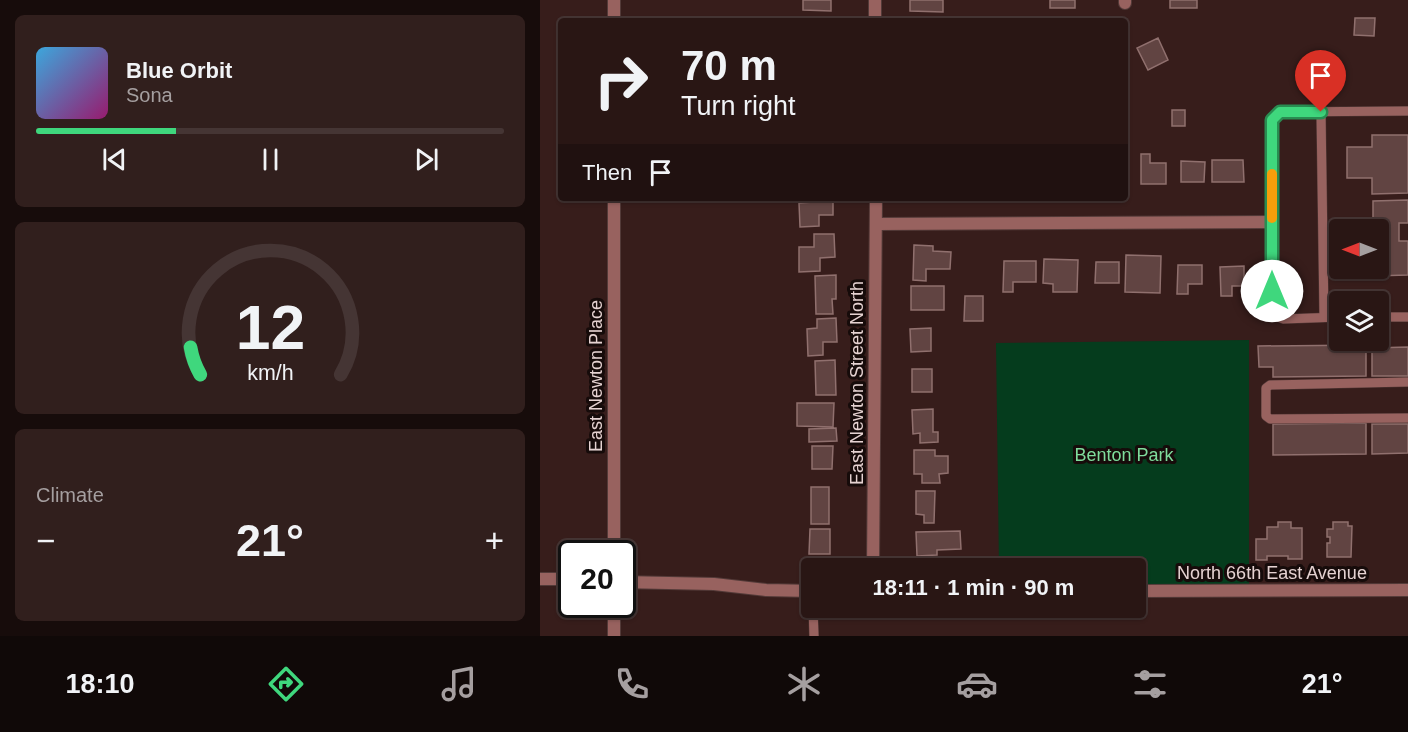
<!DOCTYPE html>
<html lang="en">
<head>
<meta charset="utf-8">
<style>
  body { margin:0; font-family:Arial,sans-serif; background:#311f1d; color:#f1f3f6; height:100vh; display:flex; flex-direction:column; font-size:22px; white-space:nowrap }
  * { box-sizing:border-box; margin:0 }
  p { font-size:20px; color:#a59fa0 }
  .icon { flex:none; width:33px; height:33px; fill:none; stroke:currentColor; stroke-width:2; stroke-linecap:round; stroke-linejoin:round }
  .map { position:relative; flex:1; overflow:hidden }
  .details { display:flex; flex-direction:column; gap:15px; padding:15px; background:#170c0b; width:540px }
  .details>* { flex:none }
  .hud { position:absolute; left:18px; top:18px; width:570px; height:183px; border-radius:6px; box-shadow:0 2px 4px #0004,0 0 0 2px #453534; background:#291614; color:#f1f3f6; overflow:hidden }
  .needle { width:39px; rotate:270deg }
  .tools { position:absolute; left:789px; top:219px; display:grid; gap:12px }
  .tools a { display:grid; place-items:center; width:60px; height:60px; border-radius:6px; background:#291614; box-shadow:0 2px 4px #0004,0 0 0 2px #453534; font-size:30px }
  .speed { position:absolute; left:18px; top:540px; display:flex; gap:12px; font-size:30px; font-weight:700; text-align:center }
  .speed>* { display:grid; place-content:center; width:78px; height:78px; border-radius:50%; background:#291614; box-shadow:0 2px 4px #0004,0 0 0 2px #453534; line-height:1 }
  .speed .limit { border:3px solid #111; border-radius:9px; background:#fff; color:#111 }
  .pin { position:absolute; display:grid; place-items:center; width:51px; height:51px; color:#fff; margin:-62px -26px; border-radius:50% 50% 50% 0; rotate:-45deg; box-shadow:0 0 6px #0007 }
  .pin .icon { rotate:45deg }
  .me { position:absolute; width:66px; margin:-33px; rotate:0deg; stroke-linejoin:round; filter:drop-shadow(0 0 4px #0008) }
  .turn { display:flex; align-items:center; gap:21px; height:126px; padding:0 24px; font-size:27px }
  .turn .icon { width:78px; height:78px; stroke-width:2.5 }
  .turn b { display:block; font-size:42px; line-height:51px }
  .then { display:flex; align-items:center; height:57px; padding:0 24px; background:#0003; gap:12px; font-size:22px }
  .big { font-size:45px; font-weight:600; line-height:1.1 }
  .details .widget { flex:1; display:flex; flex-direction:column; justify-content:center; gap:9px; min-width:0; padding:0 21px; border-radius:9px; background:#311f1d }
  .details .dial { align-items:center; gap:0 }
  .dial svg { height:156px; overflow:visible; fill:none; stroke:#453534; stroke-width:7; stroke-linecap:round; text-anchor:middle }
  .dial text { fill:#f1f3f6; stroke:none }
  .song { display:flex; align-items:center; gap:18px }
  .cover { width:72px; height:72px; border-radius:9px; background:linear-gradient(135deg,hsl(200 70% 55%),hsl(320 70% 35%)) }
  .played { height:6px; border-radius:3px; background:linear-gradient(90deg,#3fd77d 30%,#453534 30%) }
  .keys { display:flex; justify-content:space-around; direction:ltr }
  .heat { display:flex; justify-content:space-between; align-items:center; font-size:33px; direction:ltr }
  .trip { position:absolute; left:261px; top:558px; width:345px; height:60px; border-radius:6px; background:#291614; box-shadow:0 2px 4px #0004,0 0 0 2px #453534; font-weight:600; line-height:60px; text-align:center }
  .tabs { display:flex; height:96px; justify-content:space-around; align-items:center; background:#100908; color:#a59fa0 }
  .tabs .icon { width:42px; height:42px }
  .tabs .active { color:#3fd77d }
  .tabs b { font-size:27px; color:#f1f3f6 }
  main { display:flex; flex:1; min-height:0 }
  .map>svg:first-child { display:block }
  .green { fill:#053c1d }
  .building { fill:#614442; stroke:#90706e; stroke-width:1.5 }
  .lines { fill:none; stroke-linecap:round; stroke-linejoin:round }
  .service-casing { stroke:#533a38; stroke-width:10 }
  .minor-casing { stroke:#533a38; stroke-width:14 }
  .service { stroke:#98625f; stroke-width:9 }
  .minor { stroke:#98625f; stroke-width:12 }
  .route-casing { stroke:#298c51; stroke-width:15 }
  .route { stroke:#3fd77d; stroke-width:10 }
  .slow { stroke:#f59e0b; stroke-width:10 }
  .labels { text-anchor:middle; stroke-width:6; stroke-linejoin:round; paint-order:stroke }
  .street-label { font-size:18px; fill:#e5d2d1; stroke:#160b0a }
  .park-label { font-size:18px; fill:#7fdc9c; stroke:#160b0a }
</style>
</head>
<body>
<main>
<section class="details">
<div class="widget">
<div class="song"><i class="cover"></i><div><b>Blue Orbit</b><p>Sona</p></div></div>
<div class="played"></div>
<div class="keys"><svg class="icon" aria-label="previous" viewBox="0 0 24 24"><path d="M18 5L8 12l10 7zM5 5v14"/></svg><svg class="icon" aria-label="pause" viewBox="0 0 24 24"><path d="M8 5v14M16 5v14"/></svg><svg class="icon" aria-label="next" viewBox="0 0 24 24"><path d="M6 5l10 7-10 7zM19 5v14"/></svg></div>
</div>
<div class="widget dial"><svg viewBox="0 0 100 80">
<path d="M14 69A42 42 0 1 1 86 69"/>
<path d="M14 69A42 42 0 0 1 9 55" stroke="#3fd77d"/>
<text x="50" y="56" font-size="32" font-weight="700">12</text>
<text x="50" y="72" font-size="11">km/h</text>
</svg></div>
<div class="widget"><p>Climate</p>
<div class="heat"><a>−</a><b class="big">21°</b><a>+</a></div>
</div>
</section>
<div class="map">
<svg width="868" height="636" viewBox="0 0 868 636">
  <rect width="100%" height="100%" fill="#371d1b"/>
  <path class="green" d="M709 340V584H596V568H459L456 343Z"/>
  <path class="building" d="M263 0H291V11L263 10Z
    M370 0H403V12L370 11Z
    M510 0H535V8H510Z
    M630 0H657V8H630Z
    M815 18H835L834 36 814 35Z
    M618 38 628 60 608 70 597 48Z
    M632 110H645V126H632Z
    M832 135H868V193L832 194V178H807V147H832Z
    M601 154H610V163H626V184H601Z
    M672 160H703L704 182H672Z
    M641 161 665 162 664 182H641Z
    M273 198H293V215H279V226L260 227 259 203 273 202Z
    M868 200V223H859V241H868V275L833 276V268H838V230H833V201Z
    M274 234H294L295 257 280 258V271L259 272V247H274Z
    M374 245 393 246V251L411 252 410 269H386V281L373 280Z
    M586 255 621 256 620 293 585 292Z
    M504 259 538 260 537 292H513V284L503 283Z
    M464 261H496V282H473V292H463Z
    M556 262H579V283H555Z
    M638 265H662V284H648V294H637Z
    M704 266V286H692V296H681L680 267Z
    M296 275V299H292L293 314H276L275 276Z
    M371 286H404V310H371Z
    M425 296H443V321H424Z
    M296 318 297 342H283V355L268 356 267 329 277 328V319Z
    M391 328V351L371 352 370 329Z
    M826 345V376L733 377V367H719L718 346Z
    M868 347V376H832V348Z
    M295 360 296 395H276L275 361Z
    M372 369H392V392H372Z
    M257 403H294L293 427 257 426Z
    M393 409V432H398V442L380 443V433L373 434 372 410Z
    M826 423V454L733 455V424Z
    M832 424H868V453L832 454Z
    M296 428 297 441 269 442V429Z
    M272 446H293L292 469H272Z
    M374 450H395V456H408V473L399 474 400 483H382V474H374Z
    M271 487H289V524H271Z
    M376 491H395L394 523H384V515L376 514Z
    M738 522H751V528H762V559H748V556H727V560H716V539H727V527H738Z
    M793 522H808V526H812L811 557H787V543H790V537H787V529H793Z
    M270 529H290V554H269Z
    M420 531 421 549 397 550V555L377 556 376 532Z"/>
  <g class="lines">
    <defs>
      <path id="service" d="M781 112 784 317
        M800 317 743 319 732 314V120L740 112 868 111
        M838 317H868
        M868 382 730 385 726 388V416L730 419 868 418
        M273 608 274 636"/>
      <path id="minor" d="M335 0V21
        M585 0V3
        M74 21V0
        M336 224 732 222
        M74 554V198
        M333 568 336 198
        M0 579H32
        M82 582 174 584 226 590 272 591
        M596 591 868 590
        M74 636V604"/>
    </defs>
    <use href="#service" class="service-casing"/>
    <use href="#minor" class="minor-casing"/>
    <use href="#service" class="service"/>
    <use href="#minor" class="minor"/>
  </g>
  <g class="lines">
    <defs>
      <path id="route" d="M732 291V120L740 112H781"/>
    </defs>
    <use href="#route" class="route-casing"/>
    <use href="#route" class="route"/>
    <path class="slow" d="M732 218V174"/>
  </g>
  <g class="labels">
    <g class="street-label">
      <text transform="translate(56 376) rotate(-90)" y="6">East Newton Place</text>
      <text transform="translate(317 383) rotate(-90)" y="6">East Newton Street North</text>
      <text x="732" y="579">North 66th East Avenue</text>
    </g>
    <g class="park-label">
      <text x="584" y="461">Benton Park</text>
    </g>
  </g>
</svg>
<div class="tools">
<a><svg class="needle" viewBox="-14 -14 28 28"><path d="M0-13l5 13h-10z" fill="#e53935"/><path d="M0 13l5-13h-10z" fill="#a59fa0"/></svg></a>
<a><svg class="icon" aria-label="layers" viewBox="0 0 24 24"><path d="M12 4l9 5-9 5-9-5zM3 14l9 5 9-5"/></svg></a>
</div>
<div class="speed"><div class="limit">20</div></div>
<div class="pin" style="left:781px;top:112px;background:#d93025"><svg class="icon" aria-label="arrive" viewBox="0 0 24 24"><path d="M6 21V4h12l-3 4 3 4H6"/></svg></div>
<svg class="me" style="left:732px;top:291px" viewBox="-20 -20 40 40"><circle r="19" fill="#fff"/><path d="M0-13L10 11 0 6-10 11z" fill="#3fd77d"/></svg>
<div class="trip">18:11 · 1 min · 90 m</div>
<div class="hud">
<div class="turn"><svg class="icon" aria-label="right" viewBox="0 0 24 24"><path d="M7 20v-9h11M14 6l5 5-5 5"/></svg><div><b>70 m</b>Turn right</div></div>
<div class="then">Then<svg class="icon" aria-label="arrive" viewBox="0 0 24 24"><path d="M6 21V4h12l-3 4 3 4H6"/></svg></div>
</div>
</div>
</main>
<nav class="tabs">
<b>18:10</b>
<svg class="icon active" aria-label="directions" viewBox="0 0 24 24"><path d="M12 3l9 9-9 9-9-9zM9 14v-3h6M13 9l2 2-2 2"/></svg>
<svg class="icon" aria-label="music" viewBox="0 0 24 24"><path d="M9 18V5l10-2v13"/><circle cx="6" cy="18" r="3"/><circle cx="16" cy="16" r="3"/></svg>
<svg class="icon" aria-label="phone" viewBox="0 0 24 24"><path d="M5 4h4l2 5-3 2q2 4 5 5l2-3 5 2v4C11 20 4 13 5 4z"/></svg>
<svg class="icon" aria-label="climate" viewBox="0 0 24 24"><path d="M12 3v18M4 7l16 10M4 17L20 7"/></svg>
<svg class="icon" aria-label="car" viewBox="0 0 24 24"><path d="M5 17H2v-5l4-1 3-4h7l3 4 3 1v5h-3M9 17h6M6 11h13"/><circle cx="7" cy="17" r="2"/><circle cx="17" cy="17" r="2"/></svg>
<svg class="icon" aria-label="filters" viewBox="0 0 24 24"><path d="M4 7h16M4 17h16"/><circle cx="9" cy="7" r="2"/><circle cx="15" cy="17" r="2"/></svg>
<b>21°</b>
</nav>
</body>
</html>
